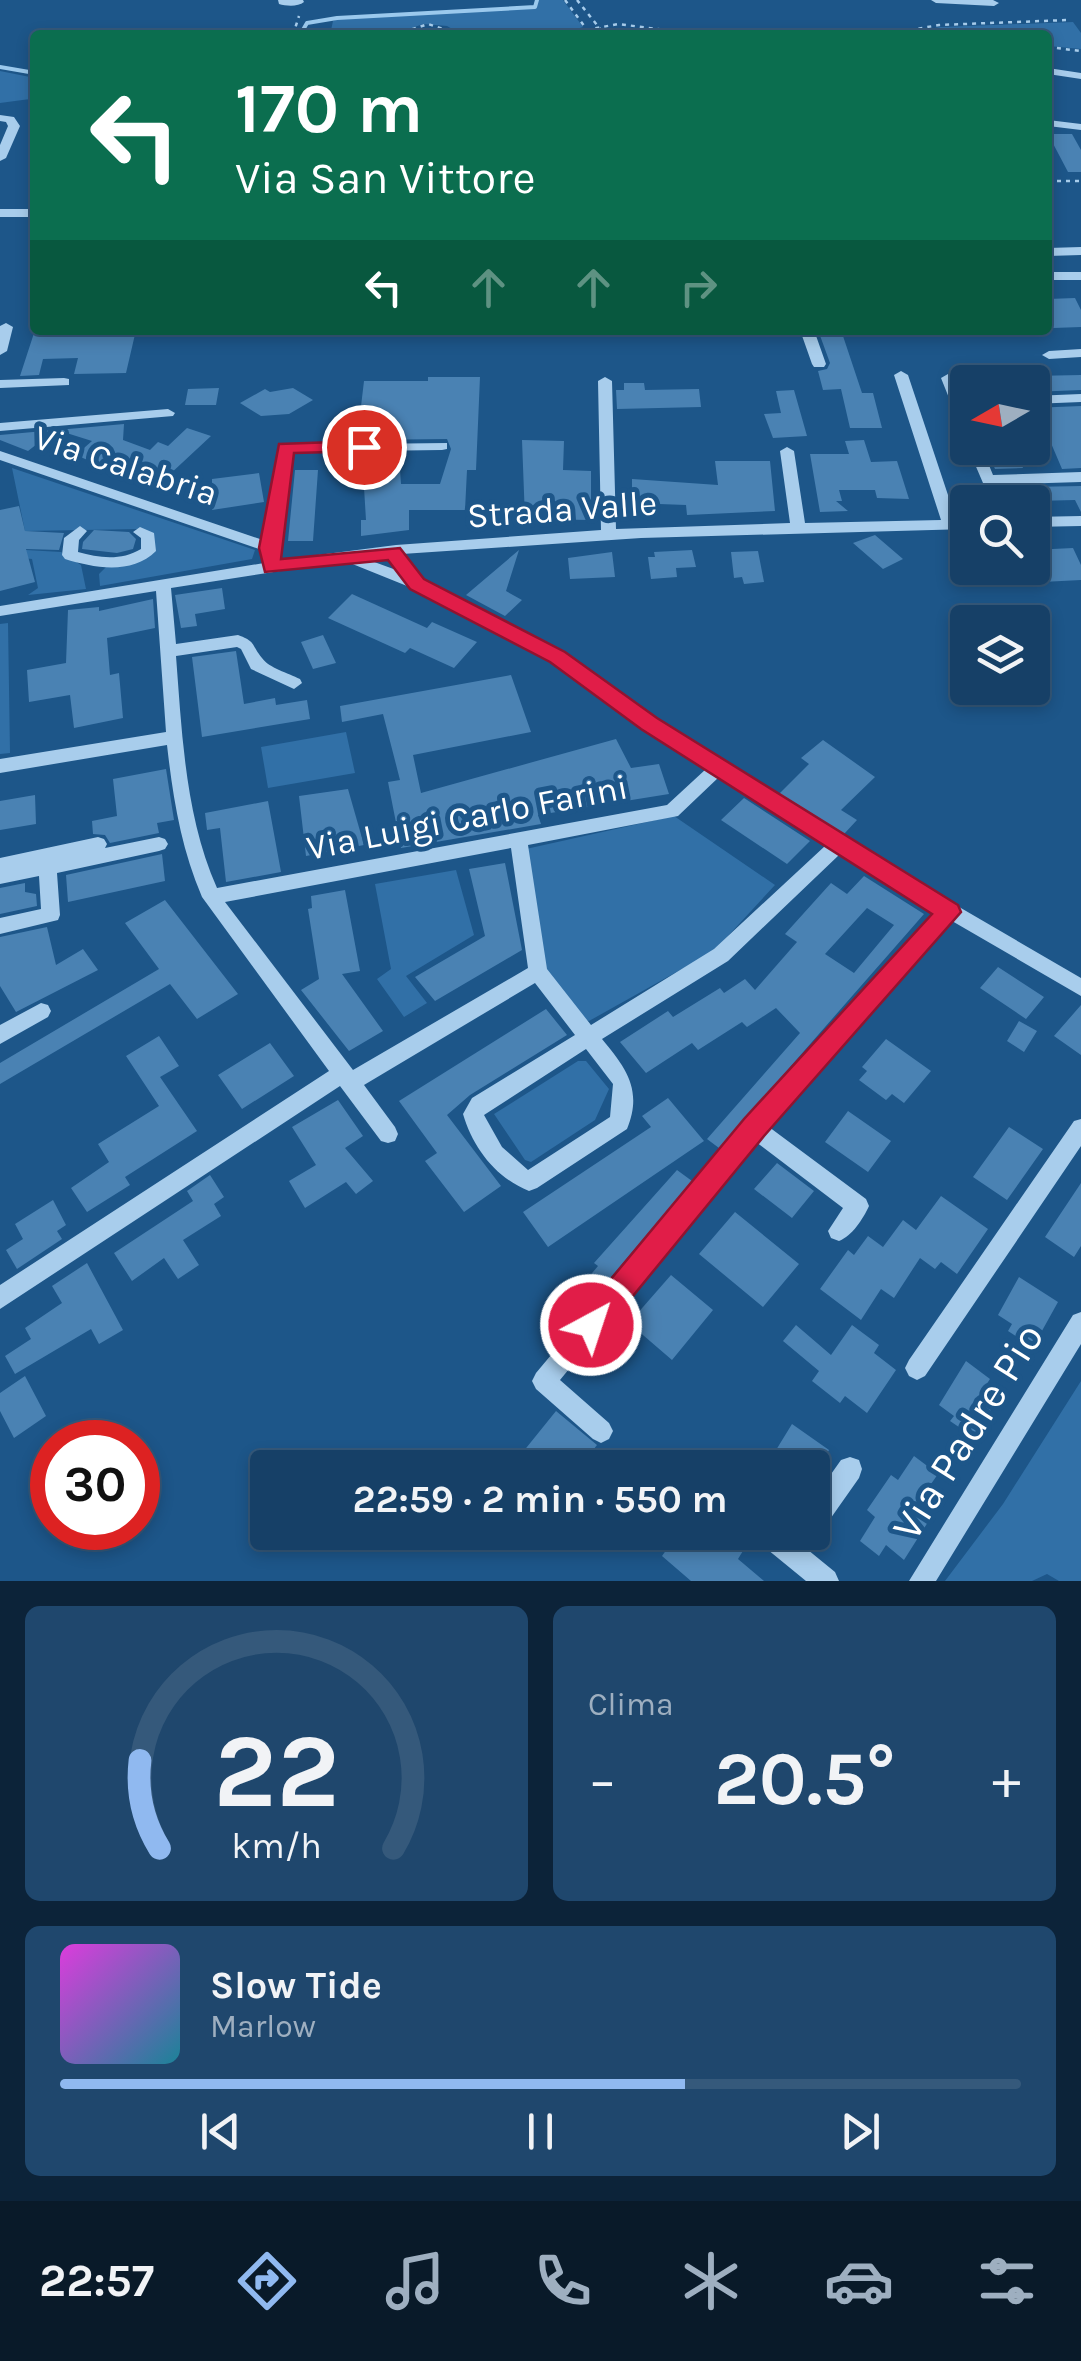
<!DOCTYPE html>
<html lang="it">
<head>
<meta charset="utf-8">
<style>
  body { margin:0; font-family:Karla,sans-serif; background:#1f476d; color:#f1f3f6; height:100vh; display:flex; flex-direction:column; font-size:38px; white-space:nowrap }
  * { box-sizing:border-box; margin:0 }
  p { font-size:32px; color:#9eafc0 }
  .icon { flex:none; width:55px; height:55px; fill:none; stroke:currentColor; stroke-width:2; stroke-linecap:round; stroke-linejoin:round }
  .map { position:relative; height:1581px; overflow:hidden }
  .side { display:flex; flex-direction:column; gap:25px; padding:25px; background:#0c2339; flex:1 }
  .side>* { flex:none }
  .hud { position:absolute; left:30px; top:30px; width:1022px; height:305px; border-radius:10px; box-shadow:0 5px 15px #0003,0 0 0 2px #35597b; background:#0b6e4f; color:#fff; overflow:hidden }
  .needle { width:65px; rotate:261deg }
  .tools { position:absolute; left:950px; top:365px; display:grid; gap:20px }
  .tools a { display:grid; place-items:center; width:100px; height:100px; border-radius:10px; background:#164067; box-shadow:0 5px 15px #0003,0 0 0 2px #35597b; font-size:50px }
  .speed { position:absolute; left:30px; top:1420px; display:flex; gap:20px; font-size:50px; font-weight:700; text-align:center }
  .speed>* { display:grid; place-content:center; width:130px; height:130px; border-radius:50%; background:#164067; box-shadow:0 5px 15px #0003,0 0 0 2px #35597b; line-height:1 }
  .speed .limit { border:15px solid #d22; background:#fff; color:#111 }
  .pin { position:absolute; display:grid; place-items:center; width:85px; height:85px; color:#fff; margin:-42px; border:5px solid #fff; border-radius:50%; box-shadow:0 2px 10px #0007 }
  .me { position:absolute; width:110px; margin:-55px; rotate:40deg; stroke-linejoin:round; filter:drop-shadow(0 0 8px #0008) }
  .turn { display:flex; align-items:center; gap:35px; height:210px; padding:0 40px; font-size:45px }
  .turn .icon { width:130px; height:130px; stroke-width:2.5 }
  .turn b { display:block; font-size:70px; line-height:85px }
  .lanes { display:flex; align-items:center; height:95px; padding:0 40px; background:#0003; justify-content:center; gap:50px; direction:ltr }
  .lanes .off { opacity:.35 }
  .big { font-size:75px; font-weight:700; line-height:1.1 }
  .side .tile { flex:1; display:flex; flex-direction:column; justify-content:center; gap:15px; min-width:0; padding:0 35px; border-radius:15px; background:#1f476d }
  .side .dial { align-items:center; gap:0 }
  .dial svg { height:260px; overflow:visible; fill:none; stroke:#35597b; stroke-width:7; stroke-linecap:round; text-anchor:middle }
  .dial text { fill:#f1f3f6; stroke:none }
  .song { display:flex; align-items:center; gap:30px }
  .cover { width:120px; height:120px; border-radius:15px; background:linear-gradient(135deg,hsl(300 70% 55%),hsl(190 70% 35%)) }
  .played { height:10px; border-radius:5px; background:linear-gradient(90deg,#90b9f0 65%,#35597b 65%) }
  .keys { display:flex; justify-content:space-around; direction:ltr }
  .heat { display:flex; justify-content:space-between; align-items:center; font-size:55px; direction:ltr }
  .side .tiles { flex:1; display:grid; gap:25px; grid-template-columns:1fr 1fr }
  .tile:last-child { grid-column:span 2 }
  .trip { position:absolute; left:250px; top:1450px; width:580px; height:100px; border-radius:10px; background:#164067; box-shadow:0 5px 15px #0003,0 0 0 2px #35597b; font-weight:700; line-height:100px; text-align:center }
  .tab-bar { display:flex; height:160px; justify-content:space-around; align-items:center; background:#091a29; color:#9eafc0 }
  .tab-bar .icon { width:70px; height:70px }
  .tab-bar .current { color:#90b9f0 }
  .tab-bar b { font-size:45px; color:#f1f3f6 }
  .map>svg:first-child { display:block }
  .green { fill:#3170a7 }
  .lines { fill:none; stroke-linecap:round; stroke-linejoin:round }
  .stream { stroke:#9bc9ed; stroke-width:4 }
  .building { fill:#4a82b3; fill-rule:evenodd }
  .path { stroke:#a8cdec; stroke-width:2.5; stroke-dasharray:4 5; stroke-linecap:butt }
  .minor { fill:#a8cdec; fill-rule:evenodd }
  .route { fill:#e11d48; stroke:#92132f; stroke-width:2.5 }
  .labels { text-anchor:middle; stroke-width:10; stroke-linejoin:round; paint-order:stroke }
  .street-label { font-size:35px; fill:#fff; stroke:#1d5689 }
  .near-street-label { font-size:42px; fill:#fff; stroke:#1d5689 }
</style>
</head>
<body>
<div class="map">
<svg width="1081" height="1581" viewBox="0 0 1081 1581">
  <rect width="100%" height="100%" fill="#1d5689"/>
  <path class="green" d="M538 0H563L583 27 557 35H463L447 26 423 24 393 35H330L333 21 338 19 536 8Z
    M1073 22 1081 33V49L1048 46V35H898L940 27Z
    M0 71 35 78 30 99 0 103Z
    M12 468 255 550 252 559 100 586 99 574 106 567 149 552 139 529 25 531Z
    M26 550 61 552 81 565 86 589 28 595 38 588 32 559 6 556Z
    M8 623 10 753 0 754V624Z
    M346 732 355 773 268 788 261 747Z
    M674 816 775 885 714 951 589 1021 580 1018 542 969 526 849Z
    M456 870 474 935 406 976 427 1003 404 1017 377 979 391 969 375 884Z
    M578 1061H586L609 1089 595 1120 531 1162 525 1160 494 1114Z
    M1081 1381V1581H1059L1047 1574 1032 1581H945L1003 1504Z"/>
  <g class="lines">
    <path class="stream" d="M300 35 307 23 337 18 535 7 537 0
      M0 67 35 73"/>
  </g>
  <path class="building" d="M1048 134H1072L1081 150V172H1068Z
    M1075 298 1081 310V327L1053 328 1048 299Z
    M35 330H136L126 373 74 374 78 358 43 359 39 375 20 376Z
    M818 330H841L862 393H873L882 428H850L841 389 823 390 818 371 827 369 830 363Z
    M1081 375V390L1032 392V376Z
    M428 377H480L476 470H467L465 510H409V530L361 536V520H366L362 455 399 454 401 484H440L451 449 447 439 357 440 364 381H428Z
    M624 383H644L645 390 699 389 701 407 617 409 616 390H624Z
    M219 388 216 405H185L188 389Z
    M293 388 313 400 289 414 261 416 240 403 265 389 270 392Z
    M794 390 807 436 773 438 764 414 781 413 776 391Z
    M1081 406V468L1062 469 1042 422H1032V408Z
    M124 424 123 440 150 450 158 442 168 446 187 428 211 436 154 489 76 455 92 441 57 430Z
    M55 430 28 451 0 440V435Z
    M522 440 564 441 563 470 591 471V520L525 519Z
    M864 440 871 462 897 461 909 499 877 498 875 490H839L842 501H836L848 511 820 512 810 454H849L845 441Z
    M986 448H1015L1023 468 995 469Z
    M715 461H770L775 511 687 515 686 505 632 503V479L718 485Z
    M295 470H318L313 541H288Z
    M259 473 264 502 212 510V479Z
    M1081 486V512L1075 500 1035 501 1030 487Z
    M19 506 25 531 64 533 59 550 26 549 35 582 0 591V510Z
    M94 530 129 532 136 539 133 549 117 553 82 549 83 542Z
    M875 535 903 559 883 569 853 543Z
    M1073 548 1081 565V580L1042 582 1032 550Z
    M519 550 506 591 522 600 505 616 466 595Z
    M692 550 696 567 676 568 677 577 651 579 648 557H655L654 552Z
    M758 551 764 582 744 584 742 577 734 578 731 552Z
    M612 552 615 577 570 579 568 558Z
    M222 588 225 609 195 614 197 626 181 628 175 595Z
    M352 594 427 628 432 622 477 642 454 668 410 648 405 653 328 618Z
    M153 599 155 628 107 638 110 675 119 673 123 718 74 728 70 695 29 702 27 670 66 663 68 610 99 607V611Z
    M323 635 336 663 313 669 301 642Z
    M236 651 244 704 275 698 276 705 307 700 310 719 202 737 192 657Z
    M511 675 531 732 413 755 421 793 616 739 631 768 659 764 669 794 538 815 541 824 401 848 388 782 400 780 383 714 342 722 340 706Z
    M823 740 875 777 841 810 857 820 844 834 779 794 809 764 801 758Z
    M166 769 174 820 157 823 159 833 110 843 105 835 93 834 92 821 117 816 113 779Z
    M348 789 364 845 306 856 299 796Z
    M35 795 36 824 0 830V801Z
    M744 798 810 841 787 864 721 820Z
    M268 801 281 872 226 882 220 828 207 830 205 813Z
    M162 854 165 881 68 902 66 875Z
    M505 863 522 950 435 1001 415 977 485 936 469 869Z
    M864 876 924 914 719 1148 707 1139 800 1033 776 1008 747 1027 742 1022 698 1050 692 1043 646 1073 620 1042 668 1011 673 1017 720 988 724 993 745 979 755 990 797 942 785 934 831 883 847 894ZM867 908 894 925 854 973 825 954Z
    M25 883V892L36 894 37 906 0 914V888Z
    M345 890 360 971 342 974 383 1031 349 1051 301 990 319 979 308 909 312 908 311 896Z
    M165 900 238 994 197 1019 170 984 0 1084V1063L159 969 125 923Z
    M47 927 56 965 83 949 98 970 16 1012 0 986V937Z
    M998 967 1044 997 1026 1019 980 988Z
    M1081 1005V1055L1054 1036Z
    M546 1009 567 1035 470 1095 447 1115 501 1186 464 1212 425 1161 437 1153 399 1101Z
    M1019 1021 1037 1031 1024 1052 1007 1041Z
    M159 1036 179 1066 160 1077 197 1131 125 1177 130 1185 87 1212 71 1188 109 1162 98 1144 159 1106 126 1056Z
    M886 1039 931 1071 904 1103 892 1094 886 1100 859 1080 867 1071 862 1067Z
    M270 1043 294 1076 242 1109 218 1075Z
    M668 1098 704 1141 548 1247 523 1212 651 1127 642 1116Z
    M338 1100 363 1136 345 1148 373 1181 356 1194 346 1182 305 1208 289 1181 316 1165 292 1127Z
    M848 1111 891 1141 868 1172 825 1142Z
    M1009 1127 1043 1149 1007 1200 973 1177Z
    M777 1163 814 1191 792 1218 754 1189Z
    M677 1170 692 1181 595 1296 582 1285 598 1266 594 1263Z
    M210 1175 224 1197 214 1204 221 1216 183 1240 199 1265 178 1279 164 1258 132 1281 114 1253 193 1201 187 1191Z
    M1081 1183V1246L1074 1257 1045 1237Z
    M941 1196 988 1229 957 1274 941 1262 935 1269 920 1258 894 1298 881 1289 861 1320 820 1289 848 1250 854 1255 868 1236 883 1247 903 1220 916 1230Z
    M53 1200 66 1225 57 1231 62 1239 17 1269 6 1250 23 1239 15 1224Z
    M735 1212 799 1264 763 1307 699 1254Z
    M87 1263 123 1330 99 1344 91 1329 15 1374 5 1356 31 1339 25 1328 62 1303 52 1286Z
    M671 1275 713 1310 672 1360 629 1323Z
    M1019 1277 1058 1302 1033 1347 1008 1331 1012 1324 998 1315Z
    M796 1325 831 1355 852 1325 879 1345 874 1353 896 1370 867 1413 845 1396 840 1403 812 1381 819 1371 783 1341Z
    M966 1361 990 1379 984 1388 998 1398 975 1438 950 1421 954 1416 939 1405Z
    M25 1376 46 1416 14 1438 0 1411V1393Z
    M556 1411 597 1445 579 1468H510Z
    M792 1424 829 1450 819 1468H765Z
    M914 1456 938 1474 931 1484 945 1495 904 1560 886 1545 879 1556 860 1541 875 1517 867 1510 891 1475 898 1480Z
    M679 1532H730L746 1546 738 1559 764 1581H691L662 1556Z"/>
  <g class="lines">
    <path class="path" d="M565 0 585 27
      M577 0 605 35
      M293 35 299 16
      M395 35 428 24 461 35
      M560 35 618 24 705 35
      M883 35 939 25 1068 20
      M1048 47 1081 51
      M1048 181H1081"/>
    <path class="minor" d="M278 0H303L304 2C298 7 286 6 279 4Z
      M931 0H993L999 3 994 6 936 3Z
      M1048 68 1081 73V79L1048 74Z
      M0 115 14 117 20 126 6 158 0 161V145L8 126 6 122 0 121Z
      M1048 120 1081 124V130L1048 126Z
      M0 209H35V217H0Z
      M1081 247V255L1048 256V248Z
      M1048 272H1081V280H1048Z
      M6 323 13 327 7 351 0 355V326Z
      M800 330H814L826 364 824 367H814L812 364Z
      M1081 349V357L1049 359 1042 355 1049 351Z
      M901 371 908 375 956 519H968V529L641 538 402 554 422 580 564 653 655 720 844 840 1081 978V996L952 921 769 1127 866 1199 869 1206C863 1219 852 1236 839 1241L831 1238 828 1231 843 1208 756 1142 560 1380 609 1423 613 1431 609 1439 601 1443 593 1439 536 1389 532 1381 536 1373 747 1121 937 913 839 855 728 961 602 1039C626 1068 643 1090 627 1129L537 1188 529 1191C496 1178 473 1148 463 1114L472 1098 575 1035 535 983 364 1085 395 1127 398 1134 395 1141 388 1143 381 1141 340 1086 0 1309V1285L329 1071 202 897C181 848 173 798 167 745L0 773V759L166 732 156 591 0 616V606L264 563 262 550 0 460V451L263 540 281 445 447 443V449L442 450 292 452 277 547 279 560 396 545 601 530 598 381 605 377 612 381 616 529 790 523 780 451 787 447 794 451 805 523 941 520 894 375ZM387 556 399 571 366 559ZM345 561 412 588 552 661 643 728 706 769 667 805 217 888C185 816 182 733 176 656L237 647 241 649 251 669 294 689 302 683 300 679C288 673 269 668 262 658 251 645 257 642 238 635L176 644 171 588ZM719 777 825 846 714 949 591 1025 547 969 528 845 678 816ZM511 848 528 968 353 1070 225 902ZM586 1049 613 1084 610 1117 528 1170 502 1147 484 1115Z
      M948 374C965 386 968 412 968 432L961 428 941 378Z
      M64 378 69 379V385L0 388V380Z
      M1081 394V402L1032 404V396Z
      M168 409 175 413 173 416 0 431V423Z
      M968 448H982L993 475 1081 472V482L1012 484 1015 490 1013 493 986 499 985 502H971L975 493 1000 487 1002 484 983 483Z
      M1081 516V526L1032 527V517Z
      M80 526 87 531 79 540 78 552C99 558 121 561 141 549V538L133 532 140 527 154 533 156 551C132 575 94 568 65 559L62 555 64 538Z
      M98 837 104 839 107 844 105 848 159 837 165 839 168 844 165 849 159 851 57 873 60 915 58 920 0 934V918L41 909 39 876 0 884V858Z
      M41 1003 48 1005 51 1011 48 1017 0 1044V1025Z
      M1081 1119V1146L925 1376 917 1380 909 1376 905 1368 909 1360 1074 1121Z
      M1081 1312V1344L936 1581H909L1073 1315Z
      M850 1457 859 1460 862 1469 859 1478 821 1532 812 1535 805 1532H812V1501L841 1460Z
      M754 1532H786L835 1572 839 1581H806L757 1541Z"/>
  </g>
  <path class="route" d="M364 441 373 447 371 451 294 453 281 559 400 548 424 579 565 652 657 718 958 905 961 912 764 1136 601 1335 591 1340 581 1335 576 1325 581 1315 744 1119 932 914 641 729 550 662 410 589 388 560 265 572 259 548 279 444Z"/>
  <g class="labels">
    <g class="street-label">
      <text transform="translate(126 465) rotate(18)" y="12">Via Calabria</text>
      <text transform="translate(562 509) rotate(-4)" y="12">Strada Valle</text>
      <text transform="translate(467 817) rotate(-11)" y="12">Via Luigi Carlo Farini</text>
    </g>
    <g class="near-street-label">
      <text transform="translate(967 1431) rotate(-58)" y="15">Via Padre Pio</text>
    </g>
  </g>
</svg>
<div class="tools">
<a><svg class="needle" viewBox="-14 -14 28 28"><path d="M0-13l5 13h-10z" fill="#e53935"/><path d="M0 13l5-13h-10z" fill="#9eafc0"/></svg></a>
<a><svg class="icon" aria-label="search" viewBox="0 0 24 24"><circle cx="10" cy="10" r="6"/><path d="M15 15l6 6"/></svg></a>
<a><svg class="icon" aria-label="layers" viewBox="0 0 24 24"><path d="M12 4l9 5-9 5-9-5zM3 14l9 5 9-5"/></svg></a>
</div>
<div class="speed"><div class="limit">30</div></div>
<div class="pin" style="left:364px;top:447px;background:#d93025"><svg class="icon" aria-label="arrive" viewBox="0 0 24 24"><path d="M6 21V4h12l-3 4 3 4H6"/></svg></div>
<svg class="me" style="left:591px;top:1325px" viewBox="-20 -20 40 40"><circle r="17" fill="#e11d48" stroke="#fff" stroke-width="3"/><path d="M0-11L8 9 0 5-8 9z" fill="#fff"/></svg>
<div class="trip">22:59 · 2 min · 550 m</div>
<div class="hud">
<div class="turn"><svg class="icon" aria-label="left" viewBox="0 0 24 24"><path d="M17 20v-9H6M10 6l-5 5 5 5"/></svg><div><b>170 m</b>Via San Vittore</div></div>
<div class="lanes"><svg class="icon" aria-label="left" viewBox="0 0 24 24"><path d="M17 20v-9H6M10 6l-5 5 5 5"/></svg><svg class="icon off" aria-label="ahead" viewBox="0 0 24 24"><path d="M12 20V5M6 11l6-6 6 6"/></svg><svg class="icon off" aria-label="ahead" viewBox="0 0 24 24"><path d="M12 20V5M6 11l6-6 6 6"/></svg><svg class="icon off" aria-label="right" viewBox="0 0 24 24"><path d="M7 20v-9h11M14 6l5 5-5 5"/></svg></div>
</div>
</div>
<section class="side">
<div class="tiles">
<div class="tile dial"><svg viewBox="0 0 100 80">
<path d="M14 69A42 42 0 1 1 86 69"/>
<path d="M14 69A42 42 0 0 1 8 42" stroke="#90b9f0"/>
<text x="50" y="56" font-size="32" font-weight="700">22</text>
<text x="50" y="72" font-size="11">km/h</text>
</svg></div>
<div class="tile"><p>Clima</p>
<div class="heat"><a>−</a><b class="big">20.5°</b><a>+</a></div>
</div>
<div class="tile">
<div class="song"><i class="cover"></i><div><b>Slow Tide</b><p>Marlow</p></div></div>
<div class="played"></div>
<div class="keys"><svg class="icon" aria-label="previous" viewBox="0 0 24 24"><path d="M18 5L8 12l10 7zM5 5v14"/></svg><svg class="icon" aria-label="pause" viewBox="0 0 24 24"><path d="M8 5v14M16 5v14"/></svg><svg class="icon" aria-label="next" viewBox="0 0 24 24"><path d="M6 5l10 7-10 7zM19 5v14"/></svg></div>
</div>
</div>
</section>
<nav class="tab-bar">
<b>22:57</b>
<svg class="icon current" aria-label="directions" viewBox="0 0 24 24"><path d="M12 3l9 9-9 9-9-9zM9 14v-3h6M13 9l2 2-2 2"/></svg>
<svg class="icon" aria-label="music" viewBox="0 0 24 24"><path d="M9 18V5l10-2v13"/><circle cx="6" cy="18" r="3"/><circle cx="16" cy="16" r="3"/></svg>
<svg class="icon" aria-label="phone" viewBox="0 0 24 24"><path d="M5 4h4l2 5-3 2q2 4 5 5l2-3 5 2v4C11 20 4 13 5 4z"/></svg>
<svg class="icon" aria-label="climate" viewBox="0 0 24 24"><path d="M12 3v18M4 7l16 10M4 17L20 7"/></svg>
<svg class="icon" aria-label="car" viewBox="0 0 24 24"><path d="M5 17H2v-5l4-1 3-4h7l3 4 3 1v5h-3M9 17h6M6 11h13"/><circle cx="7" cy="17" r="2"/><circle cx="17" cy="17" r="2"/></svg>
<svg class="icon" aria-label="filters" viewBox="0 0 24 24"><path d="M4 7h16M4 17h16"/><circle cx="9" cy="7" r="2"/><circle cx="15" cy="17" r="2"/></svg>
</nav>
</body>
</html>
